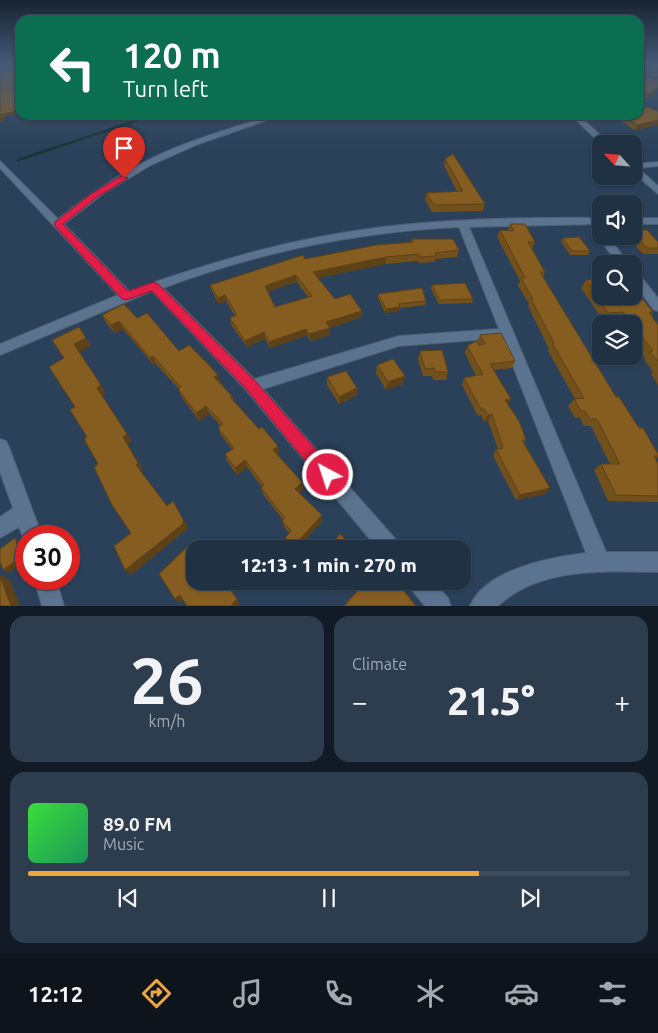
<!DOCTYPE html>
<html lang="en">
<head>
<meta charset="utf-8">
<style>
  body { margin:0; font-family:Ubuntu,sans-serif; background:#2d3d4e; color:#f1f3f6; height:100vh; display:flex; flex-direction:column; font-size:19px; white-space:nowrap }
  * { box-sizing:border-box; margin:0 }
  p { font-size:16px; color:#a2a9b2 }
  .icon { flex:none; width:28px; height:28px; fill:none; stroke:currentColor; stroke-width:2; stroke-linecap:round; stroke-linejoin:round }
  .map { position:relative; height:606px; overflow:hidden }
  .side { display:flex; flex-direction:column; gap:10px; padding:10px; background:#121b25; flex:1 }
  .side>* { flex:none }
  .top-card { position:absolute; left:15px; top:15px; width:629px; height:105px; border-radius:15px; box-shadow:0 1px 4px #0004,0 0 0 1px #3d4c5c; background:#0b6e4f; color:#fff; overflow:hidden }
  .needle { width:32px; rotate:296deg }
  .fabs { position:absolute; left:592px; top:135px; display:grid; gap:10px }
  .fabs a { display:grid; place-items:center; width:50px; height:50px; border-radius:10px; background:#203143; box-shadow:0 1px 4px #0004,0 0 0 1px #3d4c5c; font-size:25px }
  .speed { position:absolute; left:15px; top:525px; display:flex; gap:10px; font-size:25px; font-weight:700; text-align:center }
  .speed>* { display:grid; place-content:center; width:65px; height:65px; border-radius:50%; background:#203143; box-shadow:0 1px 4px #0004,0 0 0 1px #3d4c5c; line-height:1 }
  .speed .limit { border:8px solid #d22; background:#fff; color:#111 }
  .pin { position:absolute; display:grid; place-items:center; width:42px; height:42px; color:#fff; margin:-51px -21px; border-radius:50% 50% 50% 0; rotate:-45deg; box-shadow:0 0 5px #0007 }
  .pin .icon { rotate:45deg }
  .me { position:absolute; width:55px; margin:-28px; rotate:320deg; stroke-linejoin:round; filter:drop-shadow(0 0 4px #0008) }
  .turn { display:flex; align-items:center; gap:18px; height:105px; padding:0 25px; font-size:22px }
  .turn .icon { width:65px; height:65px; stroke-width:2.5 }
  .turn b { display:block; font-size:35px; line-height:42px }
  .big { font-size:38px; font-weight:800; line-height:1.1 }
  .side .tile { flex:1; display:flex; flex-direction:column; justify-content:center; gap:8px; min-width:0; padding:0 18px; border-radius:15px; background:#2d3d4e }
  .side .dial { align-items:center; gap:0 }
  .dial b { font-size:65px; line-height:1 }
  .song { display:flex; align-items:center; gap:15px }
  .cover { width:60px; height:60px; border-radius:8px; background:linear-gradient(135deg,hsl(120 70% 55%),hsl(150 70% 35%)) }
  .played { height:5px; border-radius:2px; background:linear-gradient(90deg,#eea73d 75%,#3d4c5c 75%) }
  .keys { display:flex; justify-content:space-around; direction:ltr }
  .heat { display:flex; justify-content:space-between; align-items:center; font-size:28px; direction:ltr }
  .side .tiles { flex:1; display:grid; gap:10px; grid-template-columns:1fr 1fr }
  .tile:last-child { grid-column:span 2 }
  .trip { position:absolute; left:186px; top:540px; width:285px; height:50px; border-radius:15px; background:#203143; box-shadow:0 1px 4px #0004,0 0 0 1px #3d4c5c; font-weight:800; line-height:50px; text-align:center }
  .menu { display:flex; height:80px; justify-content:space-around; align-items:center; background:#0d141b; color:#a2a9b2 }
  .menu .icon { width:35px; height:35px }
  .menu .on { color:#eea73d }
  .menu b { font-size:22px; color:#f1f3f6 }
  .map>svg:first-child { display:block }
  .lines { fill:none; stroke-linecap:round; stroke-linejoin:round }
  .stream { stroke:#1c3433; stroke-width:2.5 }
  .minor-casing { stroke:#4c5e73; stroke-width:2 }
  .minor { fill:#5c738f; fill-rule:evenodd }
  .wall { fill:#72501c; fill-rule:evenodd }
  .shaded-wall { fill:#5d4117 }
  .building { fill:#855d21; stroke:#5d4117; fill-rule:evenodd }
  .route { fill:#e11d48; stroke:#92132f }
</style>
</head>
<body>
<div class="map">
<svg width="658" height="606" viewBox="0 0 658 606">
  <rect width="100%" height="100%" fill="#2b4159"/>
  <g class="lines">
    <path class="stream" d="M18 160 154 115"/>
    <defs>
      <path id="minor" d="M272 115H282L196 145 151 165 104 193 64 224 129 291C189 270 251 250 314 238 408 219 506 217 601 218V224L469 227 606 552H658V572C605 571 539 567 498 606H470C485 569 552 557 586 553L502 338 399 346 263 389 398 542 401 549H378L246 390 152 291 0 355V344L118 295 0 168V161L58 219C91 193 125 170 163 153 198 137 236 127 272 115ZM459 227 499 329 399 336 254 379 163 288C258 252 357 232 459 227Z
        M571 115H578L610 144H601Z
        M658 162V166L638 168 658 186V194L634 173V164Z
        M634 218H658V224H634Z
        M601 233V236H608L629 264H618L597 236Z
        M634 272 638 273 658 298V311L654 310 634 284Z
        M0 439 6 441 9 447 42 536H26V544L19 527 0 538V517L13 508 0 472Z
        M34 579H56L64 606H42Z
        M408 581H433L448 598 451 606H425L411 589Z"/>
    </defs>
    <use href="#minor" class="minor-casing"/>
    <use href="#minor" class="minor"/>
  </g>
  <path class="wall" d="M639 63H658V77L640 73 641 77 658 80 647 98 639 97Z
    M658 111V125L634 130 622 121H608L602 115H639Z
    M445 159 485 204 483 211 432 212 425 200 426 193 457 191 444 166Z
    M510 224 535 242 532 249 545 272 543 277 616 397 658 454V457L655 459 658 464V502L608 501 594 470 601 464H610L591 426H584L580 418H575L568 406 574 399H575L548 351 549 349 528 306 529 304 518 286 520 281 497 237 500 230H508Z
    M634 230 658 242V254H643L627 236H634Z
    M563 238 590 251 588 255H570L561 241Z
    M412 239 459 250 457 257 435 259 434 262 419 263 417 261 386 264 317 278 335 299 362 317 330 328V335L310 341 307 335 270 348 265 339 247 347 231 325 230 318 235 316 226 301 219 304 212 291 210 285 305 259 411 242ZM297 282 308 297 275 307 268 291Z
    M586 280 653 312 651 314 658 325V385L651 374 653 372 644 359 645 358 634 342V324H620L617 320H603L581 288Z
    M432 285 473 299 472 303 439 304 431 289Z
    M378 294 426 301 425 305 400 308 399 311 385 313 378 298Z
    M102 315 137 318 220 382 232 396 234 401 259 429 278 446 279 453 277 455 302 482 303 489 299 492 322 521 297 549H292L287 543 285 538 289 533 284 527 282 521 283 520 263 494 261 488 262 487 247 467 237 475 227 461 225 454 232 449 221 435 218 428 221 426 209 413 199 421 181 396 178 389H179L156 364 154 365 123 329 115 333 106 323Z
    M480 335 515 361 512 368 494 370 508 404 526 440 524 443 550 488 545 494 516 500 493 456 496 449H498L488 421 484 422 481 415 478 416 462 385 464 378 476 376 465 353 467 346 479 345 477 342Z
    M420 351 448 372 446 380H433L432 376H423L418 359Z
    M377 365 405 376 403 384 386 390 376 373Z
    M327 377 357 395 339 404 327 385Z
    M323 581H342L333 593Z"/>
  <path class="shaded-wall" d="M658 87V90L647 98 649 94Z
    M20 110V113L4 117 6 120 0 122V115Z
    M658 120V125L634 130 637 125Z
    M386 257V264L313 279V272Z
    M296 275 297 282 266 292 265 286Z
    M225 295 226 301 219 304 218 298Z
    M400 307 399 311 385 313 386 309Z
    M362 311V317L327 329 326 322Z
    M119 321 123 329 115 333 111 325Z
    M330 328V335L310 341 309 334Z
    M306 329 307 335 270 348 269 342Z
    M264 332 265 339 247 347 245 341Z
    M86 338 91 346 79 352 74 344Z
    M153 356 156 364 154 365 150 358Z
    M218 375 220 382 217 385 214 377Z
    M405 376 403 384 386 390 388 382Z
    M101 385 106 393 102 395 132 441 128 444 143 470 141 471 136 465 123 437 97 388Z
    M357 388V395L339 404V397Z
    M511 399 507 406 505 400Z
    M206 406 209 413 199 421 196 413Z
    M492 414 488 421 484 422 488 415Z
    M278 446 279 453 274 457 273 450Z
    M245 460 247 467 237 475 235 468Z
    M302 482 303 489 296 495 295 489Z
    M550 488 545 494 516 500 520 495Z
    M173 501 187 525V529L131 575 125 570Z
    M322 515V521L297 549H294V546Z
    M15 538 19 541 26 560 8 573 3 570Z
    M0 575 10 580 20 606H11Z
    M339 581H342L333 593V588Z
    M237 582 239 586 233 594 230 589Z
    M180 595 184 599 180 603 175 599Z
    M237 599 240 603 238 606H231Z"/>
  <path class="building" d="M0 63H20V110L0 115 4 117 0 118Z
    M639 63H658V73L641 69 639 71 641 77 658 80V87L649 94 639 92Z
    M639 104 658 111V120L637 125 624 117 610 116 609 115H639Z
    M453 154 485 204 434 205 426 193 463 191 445 159Z
    M510 224H525L535 242H528L545 272H540L616 397H619L639 428H643L658 454V456H654L658 464V496L616 495 601 464H620L597 419H590L585 411H581L574 399 584 398 552 343H554L531 299H533L521 278H525L500 230 514 231Z
    M634 230H647L658 242V248H647L634 233Z
    M579 237 590 251H572L563 238Z
    M412 239H453L459 250 435 253 436 256 420 257 419 254 386 257 313 272 335 299 350 294 362 311 326 322 330 328 309 334 306 329 269 342 264 332 245 341 230 318 237 315 225 295 218 298 210 285 303 255 305 259 376 245 413 242ZM296 275 312 296 275 307 265 286Z
    M586 280H601V296H634V288L653 312H649L658 325V361L650 352 653 351 634 326V324H632L623 312 608 313Z
    M465 283 473 299 440 300 432 285Z
    M422 288 426 301 399 304 400 307 386 309 378 294Z
    M124 304 137 318 147 313 179 351 189 345 207 363 218 375 214 377 232 396 230 397 259 429 262 427 278 446 273 450 302 482 295 489 322 515 294 546 285 538 291 531 282 521 285 518 261 488 264 485 245 460 235 468 225 454 234 448 218 428 223 424 206 406 196 413 178 389 181 387 153 356 150 358 119 321 111 325 102 315Z
    M79 327 86 338 74 344 101 385 97 388 127 434 123 437 138 463 136 465 167 506 173 501 183 519V524L125 570 114 546 131 533 112 505 94 467 98 464 84 439 87 437 70 410 75 407 49 367 64 358 52 340Z
    M501 333 515 361 490 364 511 399 505 400 519 421 526 440H522L550 488 520 495 496 449 503 448 492 414 488 415 484 409H481L464 378 483 374 467 346 476 341 479 345 485 344 480 335Z
    M442 350 448 372H435L434 368 425 369 420 351Z
    M393 359 405 376 388 382 377 365Z
    M346 371 357 388 339 397 327 377Z
    M340 534 354 549H327Z
    M15 538 21 557 3 570 0 562V549Z
    M195 539 202 549H195V581H236L230 589 237 599 231 606H187L180 595 175 599 159 574Z
    M0 576 11 606H0Z
    M327 581H339L333 588Z
    M366 581H396L416 606H344Z"/>
  <linearGradient id="sky" x2="0" y2="1"><stop stop-color="#182431"/><stop offset="0.43" stop-color="#445a76"/><stop offset="1" stop-color="#445a76" stop-opacity="0"/></linearGradient>
  <rect width="658" height="148" fill="url(#sky)"/>
  <path class="route" d="M121 176 128 178 97 197 63 224 128 291 154 282 158 284 256 382 333 469 336 475 333 481 328 483 322 481 247 390 152 291 126 300 122 299 55 226V222L91 194Z"/>
</svg>
<div class="fabs">
<a><svg class="needle" viewBox="-14 -14 28 28"><path d="M0-13l5 13h-10z" fill="#e53935"/><path d="M0 13l5-13h-10z" fill="#a2a9b2"/></svg></a>
<a><svg class="icon" aria-label="sound" viewBox="0 0 24 24"><path d="M4 9h4l5-4v14l-5-4H4zM17 9q2 3 0 6"/></svg></a>
<a><svg class="icon" aria-label="search" viewBox="0 0 24 24"><circle cx="10" cy="10" r="6"/><path d="M15 15l6 6"/></svg></a>
<a><svg class="icon" aria-label="layers" viewBox="0 0 24 24"><path d="M12 4l9 5-9 5-9-5zM3 14l9 5 9-5"/></svg></a>
</div>
<div class="speed"><div class="limit">30</div></div>
<div class="pin" style="left:124px;top:178px;background:#d93025"><svg class="icon" aria-label="arrive" viewBox="0 0 24 24"><path d="M6 21V4h12l-3 4 3 4H6"/></svg></div>
<svg class="me" style="left:328px;top:475px" viewBox="-20 -20 40 40"><circle r="17" fill="#e11d48" stroke="#fff" stroke-width="3"/><path d="M0-11L8 9 0 5-8 9z" fill="#fff"/></svg>
<div class="trip">12:13 · 1 min · 270 m</div>
<div class="top-card">
<div class="turn"><svg class="icon" aria-label="left" viewBox="0 0 24 24"><path d="M17 20v-9H6M10 6l-5 5 5 5"/></svg><div><b>120 m</b>Turn left</div></div>
</div>
</div>
<section class="side">
<div class="tiles">
<div class="tile dial"><b>26</b><p>km/h</p></div>
<div class="tile"><p>Climate</p>
<div class="heat"><a>−</a><b class="big">21.5°</b><a>+</a></div>
</div>
<div class="tile">
<div class="song"><i class="cover"></i><div><b>89.0 FM</b><p>Music</p></div></div>
<div class="played"></div>
<div class="keys"><svg class="icon" aria-label="previous" viewBox="0 0 24 24"><path d="M18 5L8 12l10 7zM5 5v14"/></svg><svg class="icon" aria-label="pause" viewBox="0 0 24 24"><path d="M8 5v14M16 5v14"/></svg><svg class="icon" aria-label="next" viewBox="0 0 24 24"><path d="M6 5l10 7-10 7zM19 5v14"/></svg></div>
</div>
</div>
</section>
<nav class="menu">
<b>12:12</b>
<svg class="icon on" aria-label="directions" viewBox="0 0 24 24"><path d="M12 3l9 9-9 9-9-9zM9 14v-3h6M13 9l2 2-2 2"/></svg>
<svg class="icon" aria-label="music" viewBox="0 0 24 24"><path d="M9 18V5l10-2v13"/><circle cx="6" cy="18" r="3"/><circle cx="16" cy="16" r="3"/></svg>
<svg class="icon" aria-label="phone" viewBox="0 0 24 24"><path d="M5 4h4l2 5-3 2q2 4 5 5l2-3 5 2v4C11 20 4 13 5 4z"/></svg>
<svg class="icon" aria-label="climate" viewBox="0 0 24 24"><path d="M12 3v18M4 7l16 10M4 17L20 7"/></svg>
<svg class="icon" aria-label="car" viewBox="0 0 24 24"><path d="M5 17H2v-5l4-1 3-4h7l3 4 3 1v5h-3M9 17h6M6 11h13"/><circle cx="7" cy="17" r="2"/><circle cx="17" cy="17" r="2"/></svg>
<svg class="icon" aria-label="filters" viewBox="0 0 24 24"><path d="M4 7h16M4 17h16"/><circle cx="9" cy="7" r="2"/><circle cx="15" cy="17" r="2"/></svg>
</nav>
</body>
</html>
